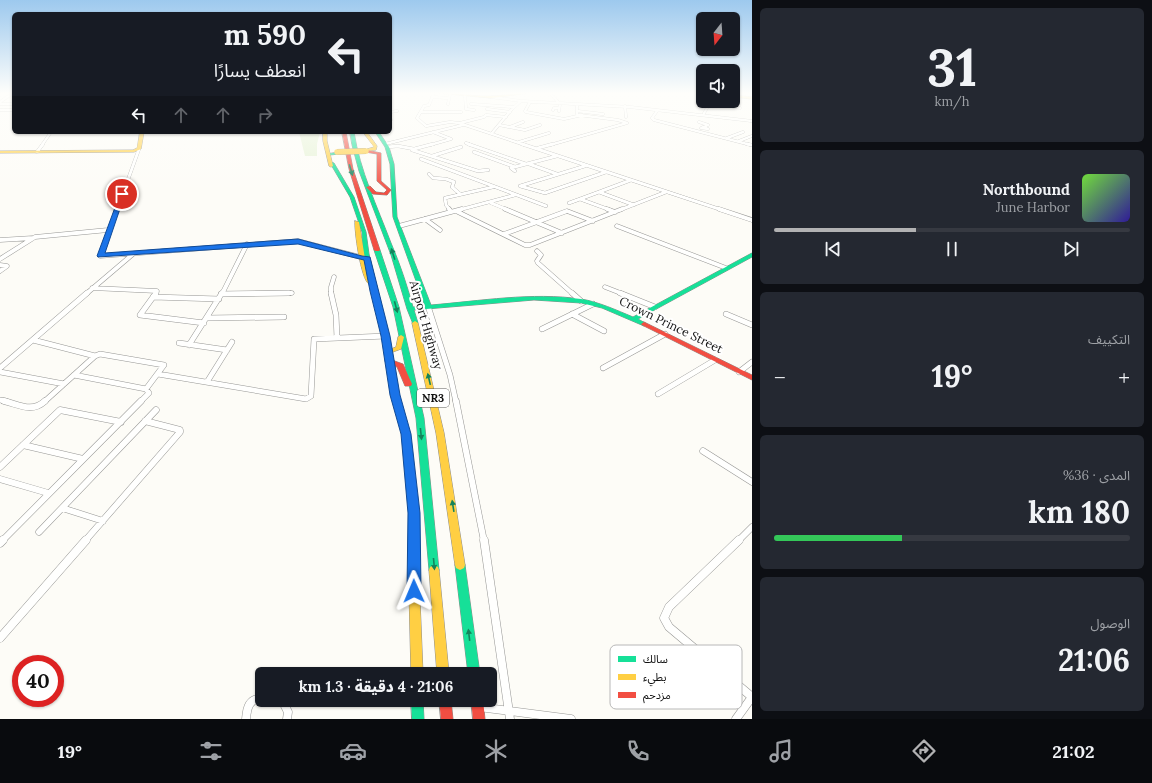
<!DOCTYPE html>
<html lang="ar">
<head>
<meta charset="utf-8">
<style>
  body { margin:0; font-family:Lora,"Noto Sans Arabic",serif; background:#242831; color:#f1f3f6; direction:rtl; height:100vh; display:flex; flex-direction:column; font-size:15px; white-space:nowrap }
  * { box-sizing:border-box; margin:0 }
  p { font-size:13px; color:#9ea1a6 }
  .icon { flex:none; width:22px; height:22px; fill:none; stroke:currentColor; stroke-width:2; stroke-linecap:round; stroke-linejoin:round }
  .map { position:relative; flex:1; overflow:hidden; direction:ltr }
  .side { display:flex; flex-direction:column; gap:8px; padding:8px; background:#0d0f14; width:400px }
  .side>* { flex:none }
  .guide { position:absolute; left:12px; top:12px; width:380px; height:122px; border-radius:6px; box-shadow:0 1px 3px #0004; direction:rtl; background:#171b24; color:#f1f3f6; overflow:hidden }
  .needle { width:26px; rotate:197deg }
  .buttons { position:absolute; left:696px; top:12px; display:grid; gap:8px }
  .buttons a { display:grid; place-items:center; width:44px; height:44px; border-radius:6px; background:#171b24; box-shadow:0 1px 3px #0004; font-size:20px }
  .speed { position:absolute; left:12px; top:655px; display:flex; gap:8px; font-size:20px; font-weight:700; text-align:center }
  .speed>* { display:grid; place-content:center; width:52px; height:52px; border-radius:50%; background:#171b24; box-shadow:0 1px 3px #0004; line-height:1 }
  .speed .limit { border:6px solid #d22; background:#fff; color:#111 }
  .pin { position:absolute; display:grid; place-items:center; width:34px; height:34px; color:#fff; margin:-17px; border:2px solid #fff; border-radius:50%; box-shadow:0 1px 4px #0007 }
  .me { position:absolute; width:44px; margin:-22px; rotate:359deg; stroke-linejoin:round; filter:drop-shadow(0 0 3px #0008) }
  .turn { display:flex; align-items:center; gap:14px; height:84px; padding:0 20px; font-size:18px }
  .turn .icon { width:52px; height:52px; stroke-width:2.5 }
  .turn b { display:block; font-size:28px; line-height:34px }
  .lanes { display:flex; align-items:center; height:38px; padding:0 20px; background:#0003; justify-content:center; gap:20px; direction:ltr }
  .lanes .off { opacity:.35 }
  .big { font-size:30px; font-weight:800; line-height:1.1 }
  .side .card { flex:1; display:flex; flex-direction:column; justify-content:center; gap:6px; min-width:0; padding:0 14px; border-radius:6px; background:#242831 }
  .side .dial { align-items:center; gap:0 }
  .dial b { font-size:52px; line-height:1 }
  .song { display:flex; align-items:center; gap:12px }
  .cover { width:48px; height:48px; border-radius:6px; background:linear-gradient(135deg,hsl(100 70% 55%),hsl(250 70% 35%)) }
  .played { height:4px; border-radius:2px; background:linear-gradient(90deg,#b2b2b3 40%,#363941 40%) }
  .keys { display:flex; justify-content:space-around; direction:ltr }
  .heat { display:flex; justify-content:space-between; align-items:center; font-size:22px; direction:ltr }
  .charge { height:6px; border-radius:3px; background:linear-gradient(90deg,#34c759 36%,#363941 0) }
  .trip { position:absolute; left:255px; top:667px; width:242px; height:40px; border-radius:6px; background:#171b24; box-shadow:0 1px 3px #0004; font-weight:800; line-height:40px; text-align:center; direction:rtl }
  .menu { display:flex; height:64px; justify-content:space-around; align-items:center; background:#090b0e; color:#9ea1a6 }
  .menu .icon { width:28px; height:28px }
  .menu .current { color:#b2b2b3 }
  .menu b { font-size:18px; color:#f1f3f6 }
  main { display:flex; flex:1; min-height:0 }
  .map>svg:first-child { display:block }
  .green { fill:#e7f3d7 }
  .lines { fill:none; stroke-linecap:round; stroke-linejoin:round }
  .street-far5-casing { stroke:#979795; stroke-width:3 }
  .street-far4-casing { stroke:#979795; stroke-width:3.5 }
  .street-far3-casing { stroke:#979795; stroke-width:5 }
  .street-far2-casing { stroke:#979795; stroke-width:6 }
  .street-far1-casing { stroke:#979795; stroke-width:7 }
  .street-casing { stroke:#979795; stroke-width:9 }
  .fast-casing { stroke:#8e8d8b; stroke-width:1 }
  .slow-casing { stroke:#8e8d8b; stroke-width:1 }
  .jam-casing { stroke:#8e8d8b; stroke-width:1 }
  .street-far5 { stroke:#fffffe; stroke-width:2.5 }
  .street-far4 { stroke:#fffffe; stroke-width:3 }
  .street-far3 { stroke:#fffffe; stroke-width:4 }
  .street-far2 { stroke:#fffffe; stroke-width:5 }
  .street-far1 { stroke:#fffffe; stroke-width:6 }
  .street { stroke:#fffffe; stroke-width:8 }
  .fast { fill:#16e098; fill-rule:evenodd }
  .slow { fill:#ffcf43; fill-rule:evenodd }
  .jam { fill:#f24e42; fill-rule:evenodd }
  .slow-bridge-casing { stroke:#858482; stroke-width:6; stroke-linecap:butt }
  .slow-bridge { stroke:#ffcf43; stroke-width:5.5 }
  .oneway { fill:#14835b }
  .route { fill:#1a73e8; stroke:#114b97 }
  .labels { text-anchor:middle; stroke-width:4; stroke-linejoin:round; paint-order:stroke }
  .shield { fill:#fff; stroke:#585858; stroke-width:1 }
  .shield-label { font-size:11px; font-weight:bold; fill:#111 }
  .street-label { font-size:12px; fill:#111; stroke:#fff }
  .key { fill:#fff; stroke:#b8b8b8; stroke-width:1 }
  .key-label { font-size:11px; fill:#111 }
</style>
</head>
<body>
<main>
<section class="side">
<div class="card dial"><b>31</b><p>km/h</p></div>
<div class="card">
<div class="song"><i class="cover"></i><div><b>Northbound</b><p>June Harbor</p></div></div>
<div class="played"></div>
<div class="keys"><svg class="icon" aria-label="previous" viewBox="0 0 24 24"><path d="M18 5L8 12l10 7zM5 5v14"/></svg><svg class="icon" aria-label="pause" viewBox="0 0 24 24"><path d="M8 5v14M16 5v14"/></svg><svg class="icon" aria-label="next" viewBox="0 0 24 24"><path d="M6 5l10 7-10 7zM19 5v14"/></svg></div>
</div>
<div class="card"><p>التكييف</p>
<div class="heat"><a>−</a><b class="big">19°</b><a>+</a></div>
</div>
<div class="card"><p>المدى · 36%</p><b class="big">180 km</b><div class="charge"></div></div>
<div class="card"><p>الوصول</p><b class="big">21:06</b></div>
</section>
<div class="map">
<svg width="752" height="719" viewBox="0 0 752 719">
  <rect width="100%" height="100%" fill="#fdfcf7"/>
  <path class="green" d="M299 132H320L317 144V156H305Z"/>
  <g class="lines">
    <defs>
      <path id="street-far5" d="M434 93 429 105 424 106 417 118 426 126 450 122 459 123 525 145
        M550 93 560 104 559 111
        M465 95 466 109 474 110
        M432 97 449 98
        M491 97 521 101 630 107 752 121
        M739 97 733 107 740 108
        M0 102 13 93
        M530 102 525 111 526 112 564 119 582 115
        M0 104H11
        M448 104 450 94
        M471 104 514 107
        M577 105V114L579 115 618 120 627 123
        M625 106 626 117
        M487 109 510 112
        M0 110H14
        M553 110 554 108H559
        M577 111 603 114
        M657 111 652 118 654 120 751 145
        M390 112 397 111
        M421 112H461
        M703 115 707 108
        M390 117 391 120
        M699 122 708 125 704 127
        M460 123 484 117 486 115 506 117
        M499 125 525 130 540 125
        M510 127 523 122
        M703 127 708 129 701 128Z
        M492 133 512 109 521 101
        M727 138 743 132
        M739 141 752 136
        M519 142 549 133
        M466 143 471 145
        M385 144 463 125
        M42 145 51 132
        M430 145 451 139 433 132
        M550 145 627 123"/>
      <path id="street-far4" d="M468 144 526 164
        M522 144 722 210
        M747 144 752 145
        M387 147 398 146 414 149 433 144
        M538 148 553 144
        M412 150 478 171 488 170
        M37 152 43 144
        M474 152 515 167
        M432 156 461 147
        M421 159 546 206
        M529 164 557 174
        M585 166 520 186 545 193 606 172
        M515 171 511 168 557 156
        M429 174 433 178 446 179 454 182 452 187 460 194
        M631 180 599 192 634 205
        M599 192 580 199 610 210
        M491 203 508 210
        M569 203 580 199
        M117 210 139 149
        M450 210 446 205 445 198 493 187
        M459 210 515 195
        M620 210 666 192"/>
      <path id="street-far3" d="M117 209 100 256 298 241 364 258
        M449 209 451 212
        M505 209 562 233
        M607 209 615 212
        M719 209 752 220
        M458 212 525 245H530L622 209
        M425 219 440 230
        M399 226 462 209
        M617 226 726 268
        M504 234 567 211 593 221
        M0 240 33 238
        M537 251 541 255 537 261 538 263 573 294
        M0 259 35 237 108 230
        M0 265 7 266 0 271
        M605 287 623 294
        M92 288 157 291 155 294
        M86 294 133 254
        M221 294 292 293
        M222 294 247 244
        M331 294V287L334 277"/>
      <path id="street-far2" d="M156 293 140 315 204 323
        M331 293 336 315 337 338
        M572 293 581 301
        M620 293 655 307
        M221 294 289 293
        M153 297 219 299
        M428 306 450 375 456 402
        M572 314 604 331
        M726 314 752 325
        M207 318 284 317
        M542 329 593 304
        M33 340 95 356
        M179 343 227 350
        M189 345 222 293
        M0 368 87 293
        M603 368 665 334
        M0 372 64 384
        M739 372 752 362
        M158 374 306 399 311 396 314 339 386 336
        M74 375 146 389 149 393 140 402
        M207 382 232 342
        M658 394 715 360
        M0 400 8 402
        M44 402 95 356 100 354 164 365 146 389"/>
      <path id="street-far1" d="M4 401C20 405 32 413 45 401
        M456 401 484 541
        M23 445 83 459
        M703 451 752 482
        M0 467 60 410 121 422
        M0 479 48 493
        M62 508 103 521
        M39 532 156 410
        M2 541 141 401
        M85 541 180 432V430L145 421
        M738 541 752 527"/>
      <path id="street" d="M484 540 510 719
        M739 540 669 607 664 618 669 627 752 697
        M0 543 3 540
        M0 638 86 540
        M282 700 288 712 287 719
        M479 707 571 719
        M246 719C247 707 249 699 262 698
        M736 719 752 697"/>
      <path id="fast" d="M350 132H354C360 171 377 206 391 243 400 264 407 285 413 307L425 306 393 217 390 164 385 147 375 132H379L389 147 394 164 397 217 431 305C480 301 532 292 581 299 599 302 616 310 633 317L750 254 752 253V257L638 319 647 324 644 326 602 308 581 303 534 300 414 310 418 323 417 324H413L407 309 391 255 359 171 352 145Z
        M338 152H339V154L330 155 328 154Z
        M331 162 334 163 354 197 366 232 369 254 389 336 394 362 392 364H390L386 362 383 336 363 254 362 232 350 197 330 163Z
        M377 248 380 250 399 307 424 418 439 570 438 573 434 575 430 573 429 570 416 418 393 307 374 250Z
        M460 560 464 562 465 565 480 674H468L455 565 456 562Z
        M411 700H423L424 719H412Z"/>
      <path id="slow" d="M439 93C456 93 475 97 492 96 504 96 516 93 529 93L491 98Z
        M733 95 752 97V99L733 97Z
        M140 132H144L141 149 134 152 0 153V151L133 150 137 148Z
        M323 132H327V141L333 166 331 167 329 166 323 141Z
        M363 132H367L377 146 376 150 367 151V149L374 147Z
        M355 221 359 222 366 265 372 282 369 284C361 280 354 230 355 221Z
        M415 321 418 323 444 433 465 565 464 568 460 570 456 568 455 565 436 433 412 323Z
        M401 335 404 337 401 349 390 353H386L385 352 386 351 396 347 398 337Z
        M388 360H390L394 362 399 395 410 434 419 513 418 551 423 674H411L408 551 409 513 402 434 391 395 386 362Z
        M434 565 438 567 439 570 449 674H437L429 570 430 567Z"/>
      <path id="jam" d="M342 132H346L353 169 380 250 379 251H375L374 250 349 169Z
        M366 150 381 153V181L391 190 387 195 373 194 366 187 370 186 376 192 384 193 387 190 377 181V154L365 152V150Z
        M644 322 752 375V380L642 325 641 324Z
        M389 359 403 364 412 384 411 386H405L397 367 385 361Z
        M439 700H451L453 719H441Z
        M471 700H483L485 719H473Z"/>
    </defs>
    <use href="#street-far5" class="street-far5-casing"/>
    <use href="#street-far4" class="street-far4-casing"/>
    <use href="#street-far3" class="street-far3-casing"/>
    <use href="#street-far2" class="street-far2-casing"/>
    <use href="#street-far1" class="street-far1-casing"/>
    <use href="#street" class="street-casing"/>
    <use href="#fast" class="fast-casing"/>
    <use href="#slow" class="slow-casing"/>
    <use href="#jam" class="jam-casing"/>
    <use href="#street-far5" class="street-far5"/>
    <use href="#street-far4" class="street-far4"/>
    <use href="#street-far3" class="street-far3"/>
    <use href="#street-far2" class="street-far2"/>
    <use href="#street-far1" class="street-far1"/>
    <use href="#street" class="street"/>
    <use href="#fast" class="fast"/>
    <use href="#slow" class="slow"/>
    <use href="#jam" class="jam"/>
    <defs>
      <path id="slow-bridge" d="M337 152 366 151"/>
    </defs>
    <use href="#slow-bridge" class="slow-bridge-casing"/>
    <use href="#slow-bridge" class="slow-bridge"/>
  </g>
  <defs><path id="oneway-solid" d="M-6-.8H1V-3.2L6.5 0L1 3.2V.8H-6Z"/></defs>
  <g class="oneway">
    <use href="#oneway-solid" transform="translate(351 170) rotate(73)"/>
    <use href="#oneway-solid" transform="translate(393 254) rotate(-108)"/>
    <use href="#oneway-solid" transform="translate(396 307) rotate(75)"/>
    <use href="#oneway-solid" transform="translate(429 379) rotate(-103)"/>
    <use href="#oneway-solid" transform="translate(421 434) rotate(84)"/>
    <use href="#oneway-solid" transform="translate(453 506) rotate(-99)"/>
    <use href="#oneway-solid" transform="translate(434 564) rotate(85)"/>
    <use href="#oneway-solid" transform="translate(469 635) rotate(-97)"/>
  </g>
  <linearGradient id="sky" x2="0" y2="1"><stop stop-color="#9dc9ee"/><stop offset="0.48" stop-color="#fefefb"/><stop offset="1" stop-color="#fefefb" stop-opacity="0"/></linearGradient>
  <rect width="752" height="194" fill="url(#sky)"/>
  <path class="route" d="M122 192 125 194 105 253 298 239 362 256 370 257 390 336 400 395 411 434 420 513 421 591 419 595 414 597 409 595 407 591 408 513 401 434 390 395 381 336 370 291 364 260 298 244 98 257 97 256 120 194Z"/>
  <g class="labels">
    <rect class="shield" x="417" y="389" width="32" height="18" rx="3"/>
    <g class="shield-label">
      <text x="433" y="402">NR3</text>
    </g>
    <g class="street-label">
      <text transform="translate(426 325) rotate(74)" y="4">Airport Highway</text>
      <text transform="translate(671 325) rotate(26)" y="4">Crown Prince Street</text>
    </g>
  </g>
  <rect x="610" y="645" width="132" height="64" rx="6" class="key"/>
  <rect x="618" y="656" width="18" height="6" fill="#16e098"/>
  <rect x="618" y="674" width="18" height="6" fill="#ffcf43"/>
  <rect x="618" y="692" width="18" height="6" fill="#f24e42"/>
  <g class="key-label">
    <text x="643" y="663">سالك</text>
    <text x="643" y="681">بطيء</text>
    <text x="643" y="699">مزدحم</text>
  </g>
</svg>
<div class="buttons">
<a><svg class="needle" viewBox="-14 -14 28 28"><path d="M0-13l5 13h-10z" fill="#e53935"/><path d="M0 13l5-13h-10z" fill="#9ea1a6"/></svg></a>
<a><svg class="icon" aria-label="sound" viewBox="0 0 24 24"><path d="M4 9h4l5-4v14l-5-4H4zM17 9q2 3 0 6"/></svg></a>
</div>
<div class="speed"><div class="limit">40</div></div>
<div class="pin" style="left:122px;top:194px;background:#d93025"><svg class="icon" aria-label="arrive" viewBox="0 0 24 24"><path d="M6 21V4h12l-3 4 3 4H6"/></svg></div>
<svg class="me" style="left:414px;top:591px" viewBox="-20 -20 40 40"><path d="M0-17L14 15 0 8-14 15z" fill="#1a73e8" stroke="#fff" stroke-width="4"/></svg>
<div class="trip">21:06 · 4 دقيقة · 1.3 km</div>
<div class="guide">
<div class="turn"><svg class="icon" aria-label="left" viewBox="0 0 24 24"><path d="M17 20v-9H6M10 6l-5 5 5 5"/></svg><div><b>590 m</b>انعطف يسارًا</div></div>
<div class="lanes"><svg class="icon" aria-label="left" viewBox="0 0 24 24"><path d="M17 20v-9H6M10 6l-5 5 5 5"/></svg><svg class="icon off" aria-label="ahead" viewBox="0 0 24 24"><path d="M12 20V5M6 11l6-6 6 6"/></svg><svg class="icon off" aria-label="ahead" viewBox="0 0 24 24"><path d="M12 20V5M6 11l6-6 6 6"/></svg><svg class="icon off" aria-label="right" viewBox="0 0 24 24"><path d="M7 20v-9h11M14 6l5 5-5 5"/></svg></div>
</div>
</div>
</main>
<nav class="menu">
<b>21:02</b>
<svg class="icon current" aria-label="directions" viewBox="0 0 24 24"><path d="M12 3l9 9-9 9-9-9zM9 14v-3h6M13 9l2 2-2 2"/></svg>
<svg class="icon" aria-label="music" viewBox="0 0 24 24"><path d="M9 18V5l10-2v13"/><circle cx="6" cy="18" r="3"/><circle cx="16" cy="16" r="3"/></svg>
<svg class="icon" aria-label="phone" viewBox="0 0 24 24"><path d="M5 4h4l2 5-3 2q2 4 5 5l2-3 5 2v4C11 20 4 13 5 4z"/></svg>
<svg class="icon" aria-label="climate" viewBox="0 0 24 24"><path d="M12 3v18M4 7l16 10M4 17L20 7"/></svg>
<svg class="icon" aria-label="car" viewBox="0 0 24 24"><path d="M5 17H2v-5l4-1 3-4h7l3 4 3 1v5h-3M9 17h6M6 11h13"/><circle cx="7" cy="17" r="2"/><circle cx="17" cy="17" r="2"/></svg>
<svg class="icon" aria-label="filters" viewBox="0 0 24 24"><path d="M4 7h16M4 17h16"/><circle cx="9" cy="7" r="2"/><circle cx="15" cy="17" r="2"/></svg>
<b>19°</b>
</nav>
</body>
</html>
